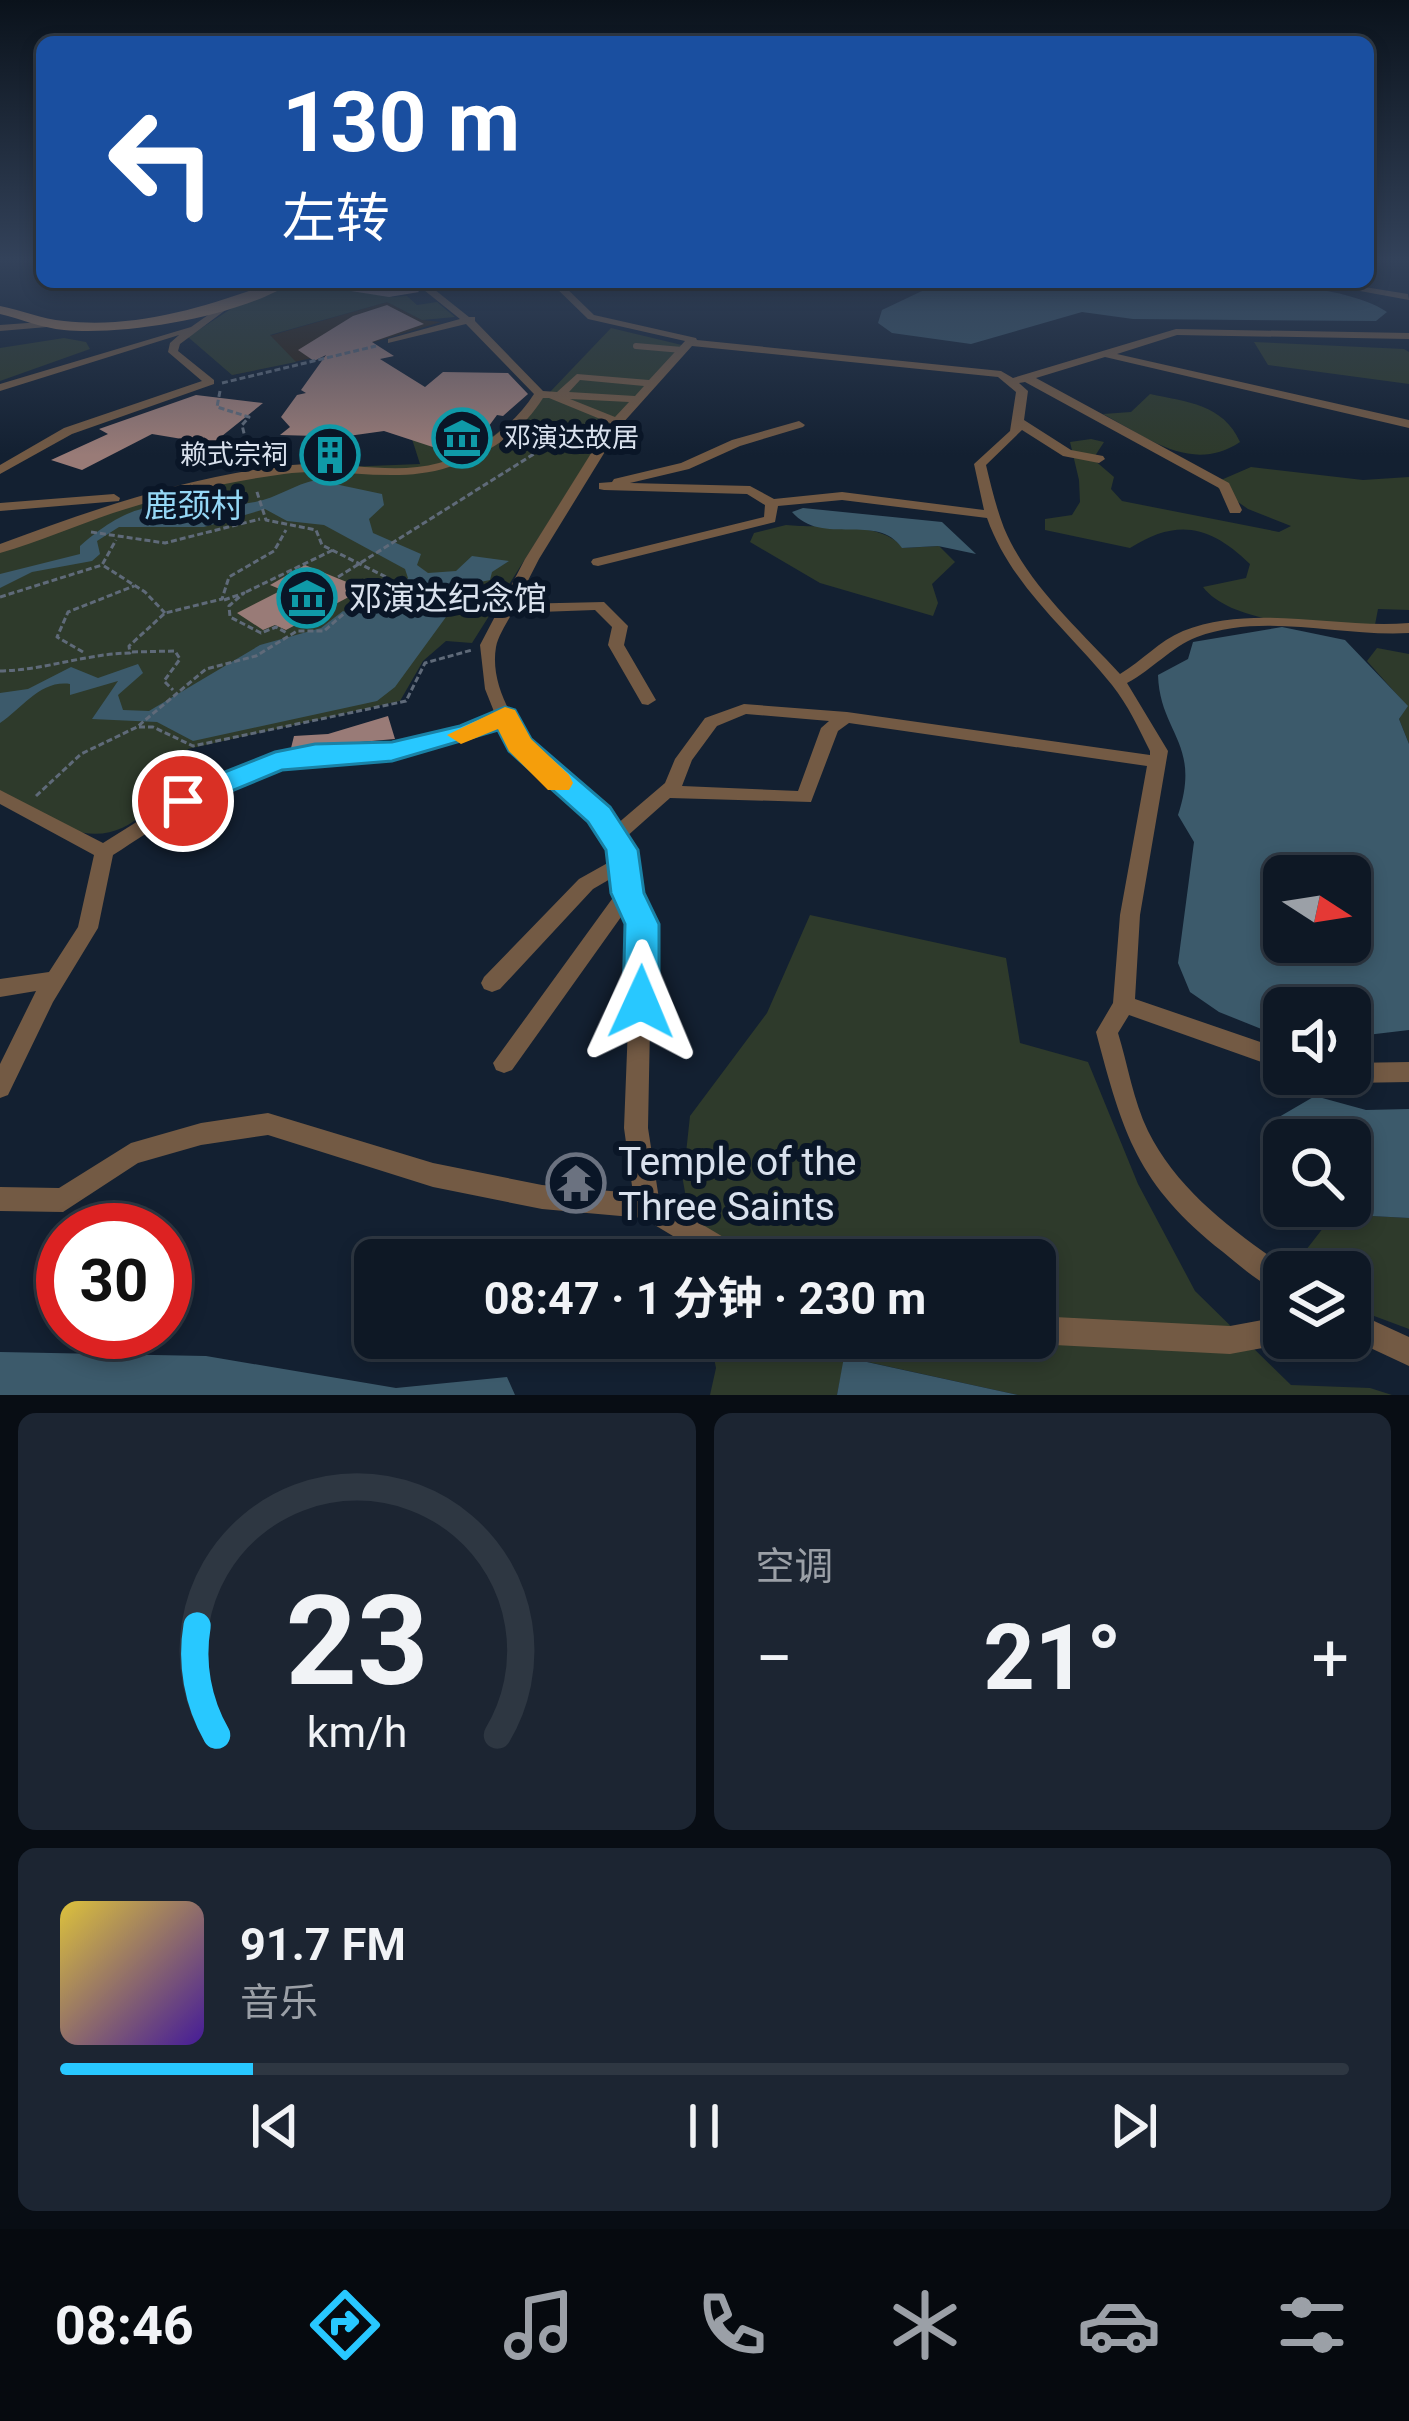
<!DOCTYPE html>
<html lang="zh">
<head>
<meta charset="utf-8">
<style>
  body { margin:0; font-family:Roboto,"Noto Sans SC",sans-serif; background:#1c2532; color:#f1f3f6; height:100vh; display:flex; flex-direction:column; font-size:45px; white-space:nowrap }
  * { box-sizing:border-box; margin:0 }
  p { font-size:39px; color:#9ba0a7 }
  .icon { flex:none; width:66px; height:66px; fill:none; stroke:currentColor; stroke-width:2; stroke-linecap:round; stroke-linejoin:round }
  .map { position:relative; height:1395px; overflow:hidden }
  .details { display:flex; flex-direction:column; gap:18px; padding:18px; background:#080d14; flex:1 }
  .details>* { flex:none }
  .banner { position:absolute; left:36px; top:36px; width:1338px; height:252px; border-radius:18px; box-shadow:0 6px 18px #0003,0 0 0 3px #2e3742; background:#1a4fa0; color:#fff; overflow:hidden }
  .needle { width:78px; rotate:102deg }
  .tools { position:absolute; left:1263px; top:855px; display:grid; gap:24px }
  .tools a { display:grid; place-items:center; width:108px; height:108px; border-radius:18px; background:#0e1825; box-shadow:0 6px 18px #0003,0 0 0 3px #2e3742; font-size:60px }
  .speed { position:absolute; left:36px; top:1203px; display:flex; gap:24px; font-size:60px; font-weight:700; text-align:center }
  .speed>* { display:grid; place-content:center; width:156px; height:156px; border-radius:50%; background:#0e1825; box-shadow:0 6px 18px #0003,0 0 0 3px #2e3742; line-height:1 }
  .speed .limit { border:18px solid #d22; background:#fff; color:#111 }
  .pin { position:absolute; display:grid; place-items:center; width:102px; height:102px; color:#fff; margin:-51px; border:6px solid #fff; border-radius:50%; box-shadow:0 3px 12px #0007 }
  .me { position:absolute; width:132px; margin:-66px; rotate:1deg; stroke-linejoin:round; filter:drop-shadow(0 0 9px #0008) }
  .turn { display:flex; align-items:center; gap:42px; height:252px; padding:0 48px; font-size:54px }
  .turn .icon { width:156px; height:156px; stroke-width:2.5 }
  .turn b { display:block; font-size:84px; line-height:102px }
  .big { font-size:90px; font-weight:700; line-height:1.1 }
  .details .widget { flex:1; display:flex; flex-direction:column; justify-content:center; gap:18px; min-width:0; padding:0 42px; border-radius:18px; background:#1c2532 }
  .details .dial { align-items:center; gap:0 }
  .dial svg { height:312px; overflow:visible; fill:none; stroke:#2e3742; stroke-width:7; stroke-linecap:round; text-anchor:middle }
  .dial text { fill:#f1f3f6; stroke:none }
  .song { display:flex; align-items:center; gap:36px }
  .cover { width:144px; height:144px; border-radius:18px; background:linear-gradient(135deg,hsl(50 70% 55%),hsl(260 70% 35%)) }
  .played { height:12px; border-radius:6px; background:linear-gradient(90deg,#28c8ff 15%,#2e3742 15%) }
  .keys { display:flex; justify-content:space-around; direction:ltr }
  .heat { display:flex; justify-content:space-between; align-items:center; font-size:66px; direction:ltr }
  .details .tiles { flex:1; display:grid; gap:18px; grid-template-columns:1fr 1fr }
  .widget:last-child { grid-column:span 2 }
  .trip { position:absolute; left:354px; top:1239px; width:702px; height:120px; border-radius:18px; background:#0e1825; box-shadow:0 6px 18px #0003,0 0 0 3px #2e3742; font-weight:700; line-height:120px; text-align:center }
  .tabs { display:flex; height:192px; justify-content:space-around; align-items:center; background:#060a0f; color:#9ba0a7 }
  .tabs .icon { width:84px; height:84px }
  .tabs .active { color:#28c8ff }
  .tabs b { font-size:54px; color:#f1f3f6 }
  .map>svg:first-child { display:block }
  .education { fill:#302416 }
  .green { fill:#2e3a2b }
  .water { fill:#3c5a6b; fill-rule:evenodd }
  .building { fill:#997b77 }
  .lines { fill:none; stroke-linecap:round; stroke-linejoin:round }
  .path { stroke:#5f6a79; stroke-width:3; stroke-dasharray:6 3; stroke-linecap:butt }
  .lane { stroke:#735a44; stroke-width:6 }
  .street { fill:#735a44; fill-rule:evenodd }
  .secondary { fill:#a47b57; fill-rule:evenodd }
  .route { fill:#28c8ff; stroke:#1a82a6; stroke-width:3 }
  .slow { fill:#f59e0b }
  .labels { text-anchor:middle; stroke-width:12; stroke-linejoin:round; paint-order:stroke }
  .far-poi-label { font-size:27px; fill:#d9e1ed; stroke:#0a1627; text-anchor:start }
  .far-quarter-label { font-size:33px; fill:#95d8f6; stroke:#0a1627 }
  .poi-label { font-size:33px; fill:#d9e1ed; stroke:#0a1627; text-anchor:start }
  .near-poi-label { font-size:39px; fill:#d9e1ed; stroke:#0a1627; text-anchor:start }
</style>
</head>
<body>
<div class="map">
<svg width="1409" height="1395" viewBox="0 0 1409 1395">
  <rect width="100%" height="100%" fill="#132031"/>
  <path class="education" d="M387 302 422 320 441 322 341 352 232 375 269 336Z"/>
  <path class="green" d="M294 282 338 289 377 284 392 297 407 296 417 305 437 302 455 317 422 320 387 302 270 335 296 362 232 375 188 337 246 299Z
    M611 328 686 346 609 426 472 643 446 641 423 661 400 701 188 749C165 797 127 852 67 828 45 818 23 801 0 791V552L124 503 293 469 420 464 412 439 437 424 493 436 550 392Z
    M64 338 86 342 90 349 0 381V348Z
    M1254 342 1404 349 1409 352V384L1268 365Z
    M1150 394C1187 402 1223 404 1240 442 1192 474 1148 438 1103 414L1131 412Z
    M1091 439 1104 442 1093 459 1114 477 1111 489 1122 501 1279 532 1291 526 1248 509 1218 488 1221 480 1251 467 1363 480 1409 477V610L1378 609 1374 630C1327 627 1232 625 1203 587L1246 578 1250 564C1210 525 1177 518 1130 548L1045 530V519L1072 515 1080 502 1079 480 1070 442Z
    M786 525C820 529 882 520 903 548L939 546 955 562 932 584 938 603 933 616 820 583 750 542 754 533Z
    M1377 648 1409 654V744L1399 719 1407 706 1367 661Z
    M810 915 1006 958 1020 1043 1088 1062 1138 1184 1195 1291 1291 1385 1370 1388 1392 1395H1018L845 1357 837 1395H710L716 1368 710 1338H1035V1260H697L683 1181 690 1116 767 1013Z
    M1334 1214 1409 1218V1329L1350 1307V1272H1317L1306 1250Z"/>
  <path class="water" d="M941 282C1038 282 1317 263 1387 312L1376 321 1133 319 1082 312 971 344 892 333 878 323 882 310Z
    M316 480 382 494 384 505 369 519 373 533 421 554 417 565 428 573 456 571 472 556 509 561 492 572 490 580 470 584 395 687 377 701 193 741 157 722 92 719 118 681 70 695V684C40 680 23 708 0 723V693L28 689 71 667 98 678 138 664 143 673 118 695 123 710 149 711 260 645 321 628 343 611C366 620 394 597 408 578L405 569 324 525 287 521 265 509 204 527H119L97 541 100 554 92 561 32 572 0 588V574L80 554V546C154 481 177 517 255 502 277 498 295 484 316 480Z
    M803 508 942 522 976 554 938 546 902 548C878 512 822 547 792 512Z
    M1282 627 1345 640 1408 706 1399 719 1409 744V1030L1350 1037V1008H1284V1038L1219 1012 1190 992 1178 963 1194 842 1178 815C1202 743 1160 734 1158 675L1188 659 1193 642ZM1350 876V942H1284V876Z
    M1315 1096 1366 1110 1409 1109V1218L1334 1214 1324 1206H1350V1140H1284V1164L1274 1148 1279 1117Z
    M0 1352 206 1356 396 1388 507 1377 515 1395H0Z
    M844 1357 1018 1395H837Z"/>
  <path class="building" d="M352 282H410L419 292 389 297 351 291Z
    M387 305 424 324 372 342 394 356 380 359 425 387 443 372 508 373 528 394 503 416 497 415 486 430 448 452 384 431 334 438 340 461 321 460 316 436 280 435 290 427 281 417 297 395 306 393 301 390 326 355 314 361 298 350 353 316Z
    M196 395 263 403 212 444 152 434 82 470 51 460 108 434 99 429Z
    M305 565 364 589 286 630 275 625 263 630 237 613 282 590 270 585Z
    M388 716 395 739 291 748 294 736 328 734Z"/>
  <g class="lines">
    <path class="path" d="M222 383 376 346
      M220 391 217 407 249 417 242 425 250 458
      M91 532 165 543 260 519
      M104 566 145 592 165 613
      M338 577 580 425
      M246 592 333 550
      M0 597 102 565 116 540
      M224 600 244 593 229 606 230 617 261 633 276 627 287 633
      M83 652 57 637 68 612 134 586
      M132 652 175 651 180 659 164 681 173 690
      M0 671C46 670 84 654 130 653L129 646 165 613 222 599 229 577 274 551 286 530
      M139 727H153L193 746 406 701 425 663 472 650
      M36 796 81 754 137 727 206 669 256 656 297 631H324L386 577 322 545 316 530 266 520 256 489"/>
    <path class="lane" d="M636 346 682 350"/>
    <path class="street" d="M414 282H425L469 317H475V321L543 391 557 392 577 374 649 380 685 341 588 319 550 282H560L594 315 696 338 697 340 1001 371 1013 378 1176 329 1409 333V339L1177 335 1117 354 1409 420V428L1105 357 1036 378 1229 483 1242 510 1240 513H1230L1219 488 1025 382 1019 383 1028 391 1024 420 1071 450 1103 456 1105 459 1099 463 1063 456 1022 430 986 465C991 486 996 507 1004 528 1028 585 1079 629 1120 674 1142 661 1159 641 1183 631 1255 603 1334 629 1409 623V633C1340 637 1263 612 1197 637 1171 647 1152 670 1127 683L1168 751 1140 915 1135 999 1284 1050V1070L1129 1015 1118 1033C1128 1065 1133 1100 1148 1131 1178 1192 1238 1235 1293 1272H1284V1294C1262 1285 1242 1268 1223 1252 1137 1184 1123 1134 1096 1032L1113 1003 1120 915 1147 766 849 723 838 731 811 802 670 798 625 838 652 924 648 1128 659 1199 747 1251 751 1260H713L643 1218 542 1209 433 1187 268 1135 201 1145 138 1163 63 1212 0 1211V1187L59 1188 131 1143 201 1123 268 1113 433 1163 542 1185 633 1193 624 1128 632 924 626 910 512 1070 504 1073 496 1070 493 1063 620 888 617 875 593 889 500 989 492 992 484 989 481 983 484 977 579 879 613 860C600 816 581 814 551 786 531 767 515 747 500 725 464 741 425 753 385 757 352 760 317 758 284 766 221 781 166 821 113 855L98 928 53 1002 8 1095 0 1098V1064L36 991 0 997V979L49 972 78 927 94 855 0 804V790L103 843C161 807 218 768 286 754 320 747 354 749 388 745 426 741 461 730 495 714L485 689 480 645 525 559 610 423 549 398H543C522 432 487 455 449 467 395 485 339 466 284 474 226 482 169 495 113 513 75 526 38 542 0 553V544C94 509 192 475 292 465 341 460 392 476 439 463 477 452 513 427 534 394L466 324 388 343V339L460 319ZM692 346 998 377 1016 392 1010 431 974 464 984 510 842 492 774 499 750 486 630 483 689 469 740 446 803 427 805 425 799 421 732 440 681 463 614 479 612 482 599 483V489L604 490 747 494 765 505 764 517 593 559 591 562 593 565 598 566 775 522 778 506 842 500 987 518C1011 586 1068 630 1112 685 1128 705 1139 729 1150 751V755L847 712 744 704 705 718 675 759 665 783 617 824C605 808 590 800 575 787 538 757 487 700 496 647 498 636 507 623 512 613L595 610 612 627 608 645 642 704 648 705 656 700 624 645 628 626 604 602 516 604 539 559 622 424ZM580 380 644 386 635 396 569 392ZM570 399 629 402 615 417ZM746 714 829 721 821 728 798 791 682 786 692 760 717 726Z
      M1311 282H1333L1408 294 1409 300Z
      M228 301 233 304 231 306 180 344 178 351 214 380V384L72 434 0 474V465L64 428 202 381 168 352 170 343 179 335 0 391V384L191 327Z
      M55 321 59 322V326L0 331V325Z
      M114 494 120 498 119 501 0 511V503Z
      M1409 1062V1082L1350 1083 1342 1080 1339 1074H1350V1063Z
      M1350 1310 1409 1337V1366L1349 1338Z
      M1035 1316 1230 1326 1284 1316V1338H1294L1284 1344 1230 1354 1035 1344 1025 1338H1035Z"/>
    <path class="secondary" d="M274 282H293C241 316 126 336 64 330 42 328 21 319 0 314V306C21 310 42 319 64 321 136 329 206 307 274 282Z"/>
  </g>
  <linearGradient id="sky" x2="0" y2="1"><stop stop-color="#0a121b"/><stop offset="0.57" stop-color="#33425a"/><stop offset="1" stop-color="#33425a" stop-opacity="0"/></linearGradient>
  <rect width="1409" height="455" fill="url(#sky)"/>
  <path class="route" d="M505 707 515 710 531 739 610 807 638 850 644 893 659 924V1002L654 1012 641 1017 628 1012 623 1002 625 924 611 893 606 850 588 822 509 751 498 730 392 761 282 770 183 811 168 801 172 793 275 752 315 744 392 742 460 726Z"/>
  <path class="slow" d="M505 707 515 710 531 739 569 775 573 783 569 790H548L509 751 498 729 461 744 447 735Z"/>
  <defs>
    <symbol id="museum-ring" viewBox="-11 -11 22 22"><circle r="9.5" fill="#0a1627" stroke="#0f9aa8" stroke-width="1.5"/><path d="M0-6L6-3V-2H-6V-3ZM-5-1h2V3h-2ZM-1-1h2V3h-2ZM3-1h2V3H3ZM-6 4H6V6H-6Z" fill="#0f9aa8"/></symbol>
    <symbol id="building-ring" viewBox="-11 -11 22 22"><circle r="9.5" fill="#0a1627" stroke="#0f9aa8" stroke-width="1.5"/><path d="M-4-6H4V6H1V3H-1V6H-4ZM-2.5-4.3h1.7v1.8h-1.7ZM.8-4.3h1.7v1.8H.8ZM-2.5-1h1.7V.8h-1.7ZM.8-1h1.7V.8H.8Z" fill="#0f9aa8"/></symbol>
    <symbol id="temple-ring" viewBox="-11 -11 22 22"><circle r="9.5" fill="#0a1627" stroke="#6b7280" stroke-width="1.5"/><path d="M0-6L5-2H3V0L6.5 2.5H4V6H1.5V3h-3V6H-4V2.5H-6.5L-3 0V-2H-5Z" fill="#6b7280"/></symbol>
  </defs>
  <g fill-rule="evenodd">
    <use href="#museum-ring" x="429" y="405" width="66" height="66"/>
    <use href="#building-ring" x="297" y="422" width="66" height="66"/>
    <use href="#museum-ring" x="274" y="565" width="66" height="66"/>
    <use href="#temple-ring" x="543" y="1150" width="66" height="66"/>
  </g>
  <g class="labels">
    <g class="far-poi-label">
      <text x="504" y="447">邓演达故居</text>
      <text x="288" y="464" text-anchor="end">赖式宗祠</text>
    </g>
    <g class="far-quarter-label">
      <text x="194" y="517">鹿颈村</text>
    </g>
    <g class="poi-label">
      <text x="349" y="610">邓演达纪念馆</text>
    </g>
    <g class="near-poi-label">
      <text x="618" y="1175">Temple of the<tspan x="618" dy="45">Three Saints</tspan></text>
    </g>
  </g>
</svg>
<div class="tools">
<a><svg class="needle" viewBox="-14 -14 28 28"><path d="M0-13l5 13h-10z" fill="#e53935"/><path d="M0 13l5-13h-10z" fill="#9ba0a7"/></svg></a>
<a><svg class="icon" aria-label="sound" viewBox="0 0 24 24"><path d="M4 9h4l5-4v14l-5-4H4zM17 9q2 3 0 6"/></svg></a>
<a><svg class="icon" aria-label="search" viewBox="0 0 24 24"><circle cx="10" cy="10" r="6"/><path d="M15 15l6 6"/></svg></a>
<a><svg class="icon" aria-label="layers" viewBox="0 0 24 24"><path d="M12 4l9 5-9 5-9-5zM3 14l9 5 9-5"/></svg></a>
</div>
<div class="speed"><div class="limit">30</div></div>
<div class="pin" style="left:183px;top:801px;background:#d93025"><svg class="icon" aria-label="arrive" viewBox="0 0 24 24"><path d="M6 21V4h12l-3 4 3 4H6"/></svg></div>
<svg class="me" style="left:641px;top:1002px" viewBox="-20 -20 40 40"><path d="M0-17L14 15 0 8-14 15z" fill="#28c8ff" stroke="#fff" stroke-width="4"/></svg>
<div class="trip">08:47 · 1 分钟 · 230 m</div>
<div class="banner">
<div class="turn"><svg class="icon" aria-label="left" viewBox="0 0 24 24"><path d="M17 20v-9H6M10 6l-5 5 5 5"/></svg><div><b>130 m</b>左转</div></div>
</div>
</div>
<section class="details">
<div class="tiles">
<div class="widget dial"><svg viewBox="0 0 100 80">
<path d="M14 69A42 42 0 1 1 86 69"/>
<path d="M14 69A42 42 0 0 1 9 41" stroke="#28c8ff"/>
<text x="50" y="56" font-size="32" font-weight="700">23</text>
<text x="50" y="72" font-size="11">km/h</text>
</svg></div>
<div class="widget"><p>空调</p>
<div class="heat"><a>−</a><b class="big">21°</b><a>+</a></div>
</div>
<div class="widget">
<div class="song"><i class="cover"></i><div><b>91.7 FM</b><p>音乐</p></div></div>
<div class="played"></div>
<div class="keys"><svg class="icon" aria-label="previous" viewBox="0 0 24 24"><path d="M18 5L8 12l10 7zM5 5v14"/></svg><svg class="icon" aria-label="pause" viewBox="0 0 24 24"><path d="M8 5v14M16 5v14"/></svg><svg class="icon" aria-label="next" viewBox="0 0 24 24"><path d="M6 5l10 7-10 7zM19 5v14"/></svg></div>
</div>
</div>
</section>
<nav class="tabs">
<b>08:46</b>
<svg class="icon active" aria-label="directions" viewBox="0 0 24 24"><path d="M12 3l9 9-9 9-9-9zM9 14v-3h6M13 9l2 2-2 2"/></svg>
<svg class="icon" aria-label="music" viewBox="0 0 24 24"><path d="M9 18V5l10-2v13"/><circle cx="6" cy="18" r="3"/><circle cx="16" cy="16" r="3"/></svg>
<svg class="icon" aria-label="phone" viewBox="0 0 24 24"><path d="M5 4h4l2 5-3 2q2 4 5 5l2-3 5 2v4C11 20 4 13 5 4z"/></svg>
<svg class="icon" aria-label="climate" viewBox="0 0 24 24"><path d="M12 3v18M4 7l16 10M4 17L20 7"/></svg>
<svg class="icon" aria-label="car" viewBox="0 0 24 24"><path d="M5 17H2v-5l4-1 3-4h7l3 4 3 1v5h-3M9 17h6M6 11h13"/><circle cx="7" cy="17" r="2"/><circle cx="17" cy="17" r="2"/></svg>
<svg class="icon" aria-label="filters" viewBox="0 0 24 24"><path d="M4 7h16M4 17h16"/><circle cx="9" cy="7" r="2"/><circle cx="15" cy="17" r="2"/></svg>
</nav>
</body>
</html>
